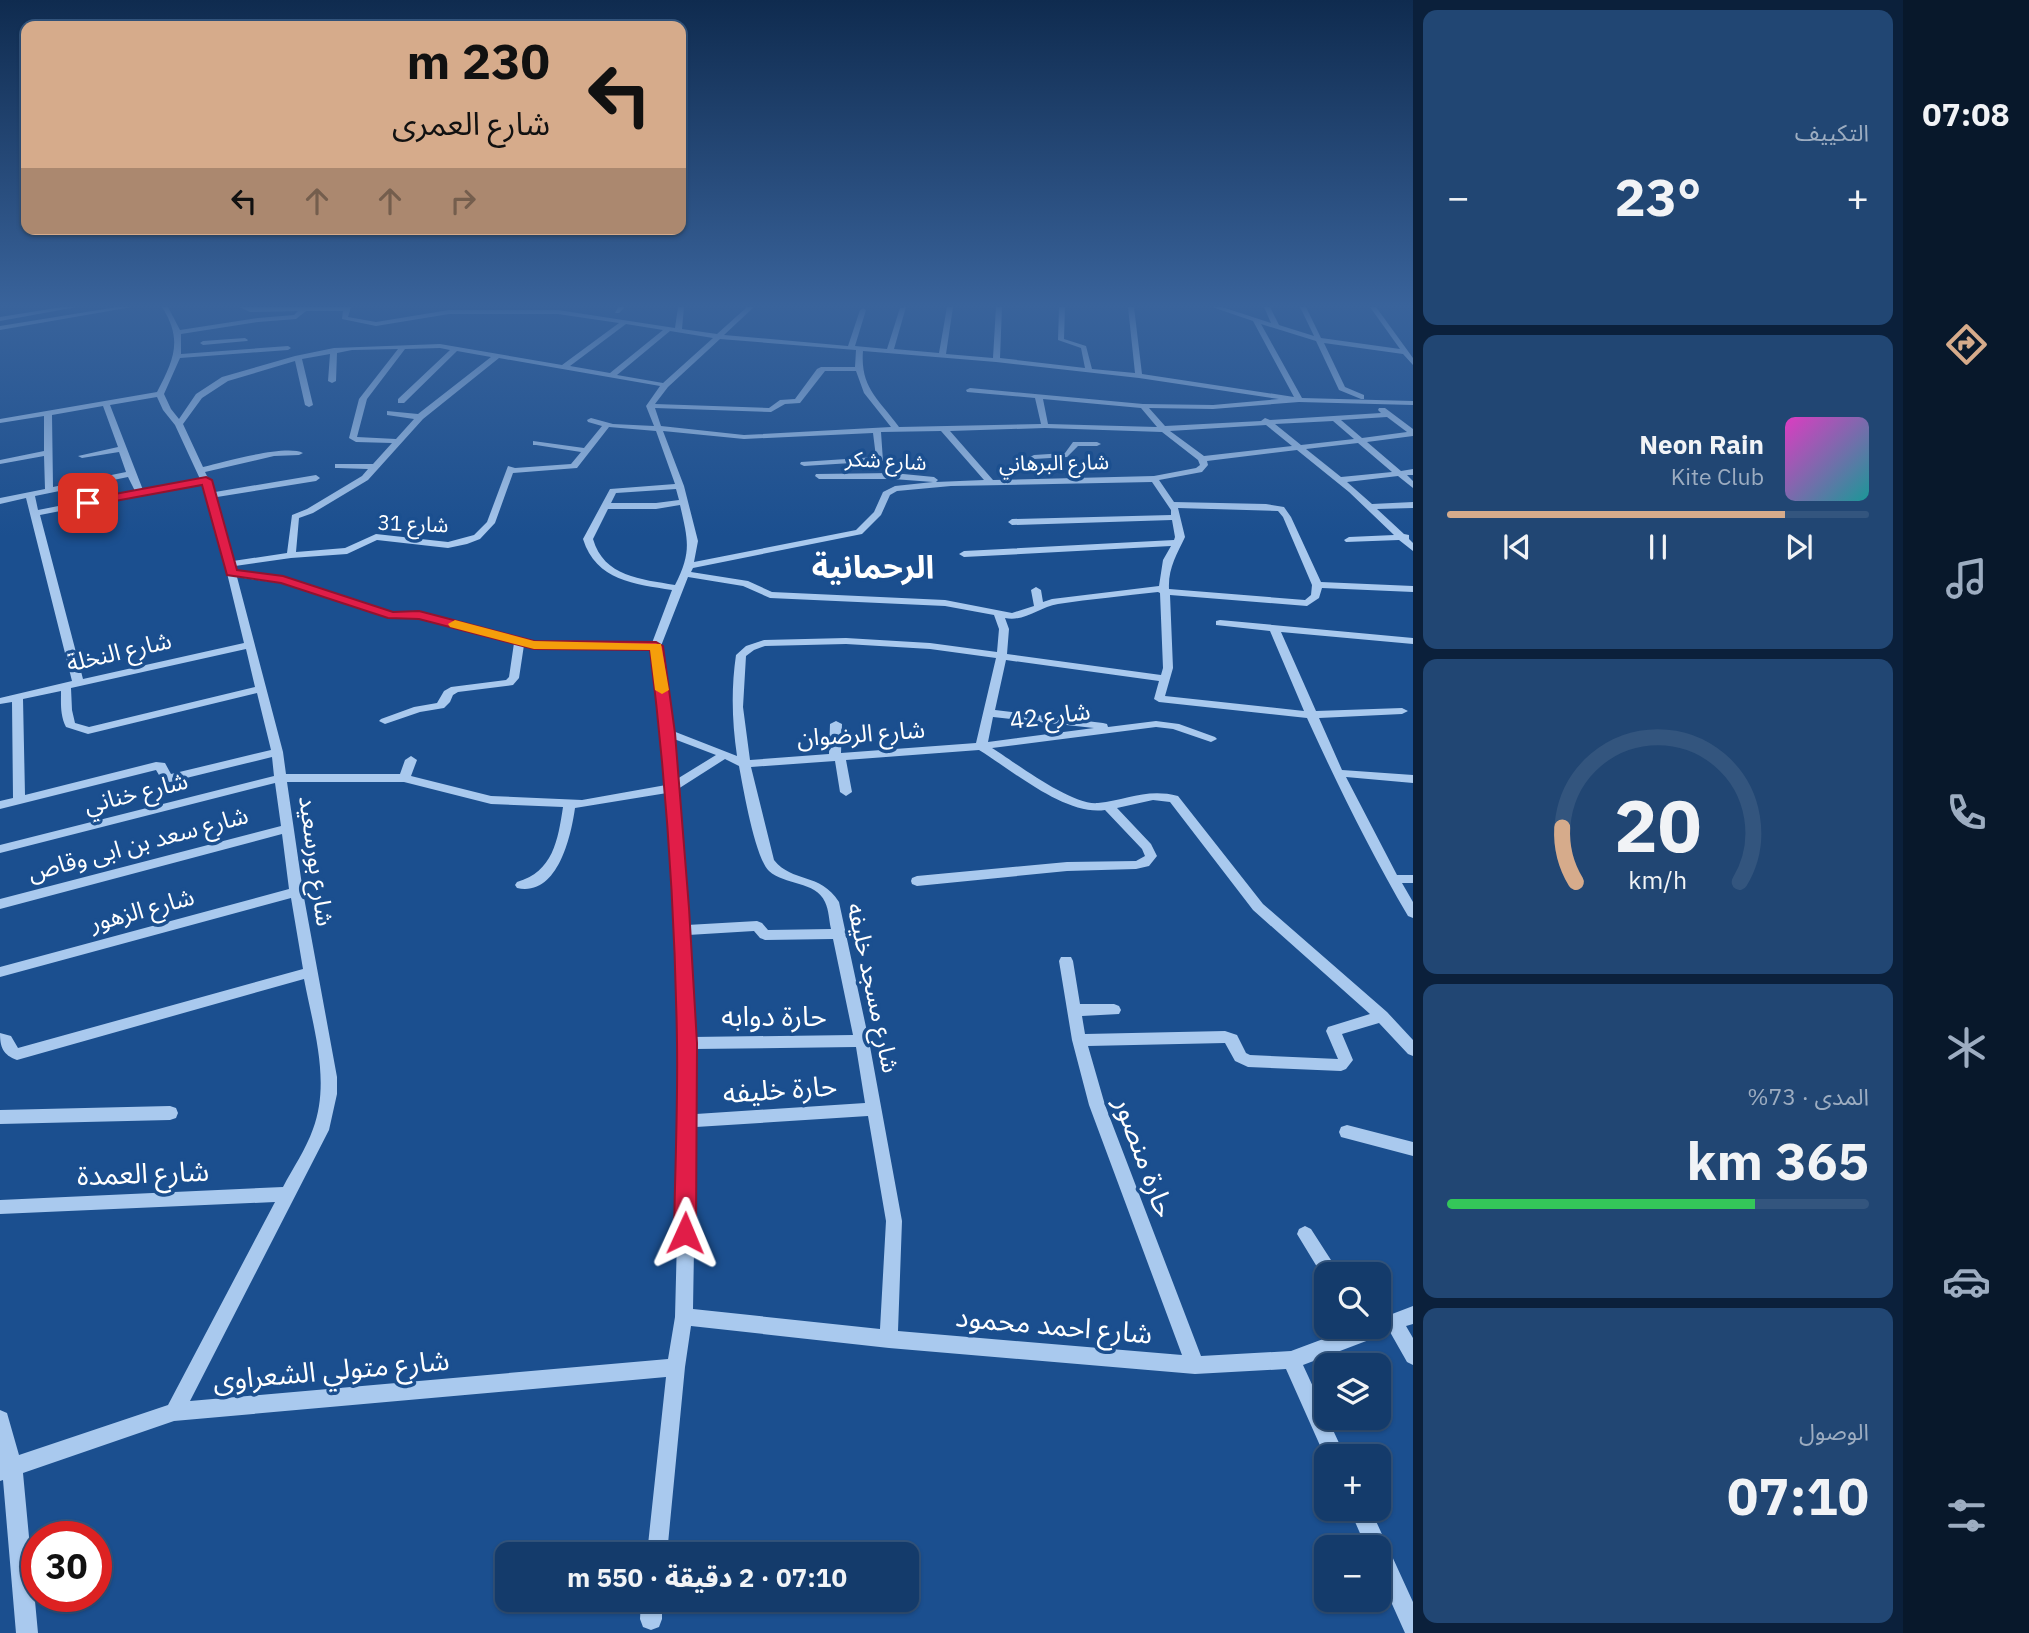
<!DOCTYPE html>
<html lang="ar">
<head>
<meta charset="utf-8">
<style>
  body { margin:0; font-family:"IBM Plex Sans","Noto Sans Arabic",sans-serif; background:#214673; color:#f1f3f6; direction:rtl; height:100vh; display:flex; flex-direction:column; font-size:26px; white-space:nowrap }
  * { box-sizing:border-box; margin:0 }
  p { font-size:23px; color:#9dadc1 }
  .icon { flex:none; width:38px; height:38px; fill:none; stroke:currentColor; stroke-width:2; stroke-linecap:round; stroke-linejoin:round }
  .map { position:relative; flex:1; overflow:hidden; direction:ltr }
  .sheet { display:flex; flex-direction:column; gap:10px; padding:10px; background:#0b203b; width:490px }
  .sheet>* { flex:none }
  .banner { position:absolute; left:21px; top:21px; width:665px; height:214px; border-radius:14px; box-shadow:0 2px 5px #0004,0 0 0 2px #33557e; direction:rtl; background:#d6ab8b; color:#111; overflow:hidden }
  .tools { position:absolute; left:1314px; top:1262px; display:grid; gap:14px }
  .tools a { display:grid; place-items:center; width:77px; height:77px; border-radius:14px; background:#143b6b; box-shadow:0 2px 5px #0004,0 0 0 2px #33557e; font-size:35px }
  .speed { position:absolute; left:21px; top:1521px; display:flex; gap:14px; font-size:35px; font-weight:700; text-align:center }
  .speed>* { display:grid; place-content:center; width:91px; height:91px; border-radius:50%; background:#143b6b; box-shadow:0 2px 5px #0004,0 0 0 2px #33557e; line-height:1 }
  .speed .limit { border:10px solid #d22; background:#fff; color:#111 }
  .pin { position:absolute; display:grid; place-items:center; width:60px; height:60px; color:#fff; margin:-30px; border-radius:14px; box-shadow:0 4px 10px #0006 }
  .me { position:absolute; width:77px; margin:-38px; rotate:1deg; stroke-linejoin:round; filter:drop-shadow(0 0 5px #0008) }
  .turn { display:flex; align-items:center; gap:24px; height:147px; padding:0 21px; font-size:32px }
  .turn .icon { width:91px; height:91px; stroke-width:2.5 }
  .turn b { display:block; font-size:49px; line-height:60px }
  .lanes { display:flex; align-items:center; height:66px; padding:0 21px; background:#0003; justify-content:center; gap:35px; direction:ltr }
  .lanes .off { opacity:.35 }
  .big { font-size:52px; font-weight:800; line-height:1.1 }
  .sheet .widget { flex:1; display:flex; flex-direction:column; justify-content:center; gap:10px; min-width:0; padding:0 24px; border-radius:14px; background:#214673 }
  .sheet .dial { align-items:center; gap:0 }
  .dial svg { height:182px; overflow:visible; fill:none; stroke:#33557e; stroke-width:7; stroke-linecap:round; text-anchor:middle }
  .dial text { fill:#f1f3f6; stroke:none }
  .song { display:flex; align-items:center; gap:21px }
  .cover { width:84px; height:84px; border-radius:10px; background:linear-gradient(135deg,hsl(310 70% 55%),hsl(180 70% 35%)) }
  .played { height:7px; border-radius:4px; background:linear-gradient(90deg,#d6ab8b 80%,#33557e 80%) }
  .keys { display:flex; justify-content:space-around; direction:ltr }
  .heat { display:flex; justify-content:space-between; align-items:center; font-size:38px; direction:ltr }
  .charge { height:10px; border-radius:5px; background:linear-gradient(90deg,#34c759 73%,#33557e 0) }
  .trip { position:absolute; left:495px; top:1542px; width:424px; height:70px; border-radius:14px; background:#143b6b; box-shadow:0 2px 5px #0004,0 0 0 2px #33557e; font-weight:800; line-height:70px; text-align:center; direction:rtl }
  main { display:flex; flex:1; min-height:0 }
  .tabs { display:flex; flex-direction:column; width:126px; justify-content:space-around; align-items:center; background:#08182b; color:#9dadc1 }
  .tabs .icon { width:49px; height:49px }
  .tabs .on { color:#d6ab8b }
  .tabs b { font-size:32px; color:#f1f3f6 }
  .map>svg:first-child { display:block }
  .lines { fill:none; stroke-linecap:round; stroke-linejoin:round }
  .minor { fill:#a9c9ee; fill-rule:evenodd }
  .route { fill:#e11d48; stroke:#92132f; stroke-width:2 }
  .slow { fill:#f59e0b }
  .labels { text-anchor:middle; stroke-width:7; stroke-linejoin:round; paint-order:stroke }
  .far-street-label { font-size:21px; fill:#fff; stroke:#1b4f8f }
  .street-label { font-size:24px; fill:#fff; stroke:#1b4f8f }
  .near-street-label { font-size:28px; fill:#fff; stroke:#1b4f8f }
  .far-town-label { font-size:32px; font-weight:bold; fill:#fff; stroke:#1b4f8f }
</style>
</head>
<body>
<main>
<nav class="tabs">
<b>07:08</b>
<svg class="icon on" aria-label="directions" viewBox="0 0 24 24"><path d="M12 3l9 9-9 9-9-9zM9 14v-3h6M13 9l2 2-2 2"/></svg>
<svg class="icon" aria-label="music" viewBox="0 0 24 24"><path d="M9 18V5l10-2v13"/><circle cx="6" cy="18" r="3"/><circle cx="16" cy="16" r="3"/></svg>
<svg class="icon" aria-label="phone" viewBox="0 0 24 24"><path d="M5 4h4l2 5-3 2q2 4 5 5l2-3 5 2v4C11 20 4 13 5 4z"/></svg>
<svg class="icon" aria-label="climate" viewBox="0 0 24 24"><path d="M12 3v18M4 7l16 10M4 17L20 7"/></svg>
<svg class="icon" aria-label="car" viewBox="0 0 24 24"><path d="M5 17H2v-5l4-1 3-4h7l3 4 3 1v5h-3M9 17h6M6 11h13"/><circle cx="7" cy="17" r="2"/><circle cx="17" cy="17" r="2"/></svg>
<svg class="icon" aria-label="filters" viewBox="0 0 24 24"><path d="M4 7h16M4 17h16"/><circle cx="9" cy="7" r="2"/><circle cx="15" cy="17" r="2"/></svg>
</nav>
<section class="sheet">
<div class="widget"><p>التكييف</p>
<div class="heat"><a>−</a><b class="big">23°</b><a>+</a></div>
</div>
<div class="widget">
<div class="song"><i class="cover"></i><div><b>Neon Rain</b><p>Kite Club</p></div></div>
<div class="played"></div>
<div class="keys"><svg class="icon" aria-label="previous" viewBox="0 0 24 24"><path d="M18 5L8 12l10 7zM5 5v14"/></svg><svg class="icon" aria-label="pause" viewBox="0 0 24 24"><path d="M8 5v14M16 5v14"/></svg><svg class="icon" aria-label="next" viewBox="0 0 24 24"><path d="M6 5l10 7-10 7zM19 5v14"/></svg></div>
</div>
<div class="widget dial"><svg viewBox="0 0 100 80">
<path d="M14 69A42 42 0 1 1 86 69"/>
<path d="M14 69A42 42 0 0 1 8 45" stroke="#d6ab8b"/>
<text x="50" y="56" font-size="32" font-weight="700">20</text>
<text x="50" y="72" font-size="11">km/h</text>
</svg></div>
<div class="widget"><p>المدى · 73%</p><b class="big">365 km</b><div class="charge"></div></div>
<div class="widget"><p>الوصول</p><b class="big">07:10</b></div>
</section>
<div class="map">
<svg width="1413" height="1633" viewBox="0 0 1413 1633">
  <rect width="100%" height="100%" fill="#1b4f8f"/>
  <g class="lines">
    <path class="minor" d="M62 307H77L0 321V317Z
      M117 307H132L0 330V326Z
      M162 307H168L180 330 258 318 294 315 298 311 250 312 239 307H351L348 317 376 322 449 310H558L675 328 678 307H684L682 329 717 334 747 307H754L724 335 848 346 860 310 863 308 866 310 855 346 887 349 900 308 906 307 894 349 939 353 947 307H953L946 354 993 358 996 307H1002L1000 358 1085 368 1081 348 1058 340 1059 307H1065L1064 339 1086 346 1092 369 1135 373 1128 307H1134L1142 374 1294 397 1253 321 1212 307H1222L1271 323 1264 307H1270L1279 325 1314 336 1300 307H1306L1321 338 1400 349 1370 307H1376L1413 358V365L1403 354 1324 343 1345 387 1364 395V399H1361L1339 390 1316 341 1261 324 1302 398 1413 401V405L1299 402 1213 409 1149 408 1165 426 1261 421 1265 418 1270 420 1381 413 1378 410 1379 408H1385L1413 429V436L1367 442 1401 471 1413 469V475H1407L1413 481V488L1398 476 1347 482 1372 504 1413 502V508L1377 509 1404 534 1409 535V539L1413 543V551L1399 540 1346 542 1344 540 1349 537 1394 535 1349 492 1297 450 1207 461 1208 465 1202 472 1159 480 1174 502 1266 504 1284 507 1291 517 1321 582 1413 586V592L1322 588 1319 598 1307 606 1170 595 1173 668 1165 696 1304 711 1270 631 1216 625V621L1220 620 1413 638V644L1281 632 1316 711 1402 708 1408 711 1402 714 1319 718 1342 770 1413 775V783L1346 777 1397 875H1413V883H1402L1413 902V918L1408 916C1371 853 1338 786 1307 718L1159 702 1154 699 1159 681 1006 660 995 710 1103 723 1107 724 1108 727 1156 721 1179 724 1215 737 1217 739 1211 742 1173 729 1156 727 992 748C1016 763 1072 806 1098 803 1127 800 1147 788 1178 796L1263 904 1387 1012 1413 1040V1056L1408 1054 1379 1023 1342 1034 1353 1060 1346 1069 1341 1071 1248 1067 1235 1061 1225 1043 1088 1046 1105 1105 1201 1356 1291 1351 1358 1326H1379V1319L1413 1306V1324L1406 1326 1413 1338V1365L1407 1362 1390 1332 1303 1365 1345 1456H1326V1459L1286 1369 1195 1374 889 1348 691 1326 685 1367 667 1554H647L666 1377 174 1421 23 1473 38 1633H16L3 1480 0 1481V1410L7 1413 19 1455 168 1405 275 1202 0 1214V1200L283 1187C293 1168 306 1149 313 1129 331 1081 313 1027 304 979L17 1060C3 1055 0 1047 0 1033L11 1036 18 1048 303 969 291 898 0 977V967L289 889 282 834 0 909V899L281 826 275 783 0 853V845L274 776 272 757 170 782 162 780 156 770 0 809V801L13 798 12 702 0 704V698L72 681 26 498 0 504V498L45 489 44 456 0 464V460L44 451V416L0 423V419L157 392C174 359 183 340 162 307ZM306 311H343L342 319 376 326 449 314H558L619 323 562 365 440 344 334 348 295 356 222 377 196 394 179 419 171 409 164 394 180 358 288 350 291 348 288 346 181 354V334L258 322 296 319ZM626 324 663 330 610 373 570 366ZM670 331 713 338 663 383 617 375ZM720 339 856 350 855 367H821L817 369 795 399 780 400 769 408 655 404 668 387ZM440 348 450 350 398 399V403H404L457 351 491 357 418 414 387 411V415L414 419 396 439 357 437 367 399 405 349ZM398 349 359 399 349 438 356 442 392 443 373 464H335V468H338L368 469 362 476 307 509 292 515 287 553 233 561 217 497 316 481 320 478 316 475 215 492 205 472 274 456 299 455 303 453C286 444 224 462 203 467L183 424 202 398 228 381 295 361 305 405 309 407 313 405 302 359 330 354 328 381 332 383 336 381 337 353 352 350ZM863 351 996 362 1139 378 1279 399 1213 405 1143 404 970 388 966 390 967 392 1035 398 1041 424 899 427C879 399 860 388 863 351ZM499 358 660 386 646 406 654 426 613 424 591 418 587 420 588 422 602 426 584 448 533 441V445H536L581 452 571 464 515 468 508 466 487 522 474 535 448 542 376 534 345 548 296 552 299 518 313 513 368 480 423 419ZM825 371H856L864 393 891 427 744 435 661 426 655 408 771 412 785 404 800 403ZM157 397 163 410 175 425 200 479 143 490 110 405ZM1043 399 1141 408 1157 427 1048 424ZM103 406 118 447 78 456 82 458 119 452 126 472 53 487 52 415ZM1387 417 1407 432 1362 438 1341 420ZM1333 421 1354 439 1301 445 1275 424ZM1266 425 1292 446 1204 456 1170 431ZM609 427 656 431 675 484 610 489 583 539C596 581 635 584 672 590L652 643 534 642 419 612H393L288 578 236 571 235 566 291 558 347 554 377 540 448 548 467 544 480 539 495 523 513 473 577 468ZM1045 428 1162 432 1198 460 1200 465 1196 468 1154 476 993 480 950 431ZM663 431 744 439 873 433 876 457 801 462 800 464 804 466 883 461 881 432 941 431 984 480 936 482 938 480 934 477 893 473 816 474 815 476 819 479H893L933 482 895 486 883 492 874 512 856 530 694 562 698 541 684 486ZM1358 443 1392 472 1341 477 1306 449ZM128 477 135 491 38 510 35 496ZM1152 482 1171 510V515L1012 519 1008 522 1012 525 1172 520 1175 537 1174 540 964 551 959 554 964 557 1171 546 1163 560 1159 586 1052 599 1043 602 1041 590 1036 587 1031 590 1034 606 1012 613 945 600 772 592 748 581 691 572 693 568 862 534 881 515 890 495 897 491 951 486ZM202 483 208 495 244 643 83 679 40 515ZM676 489 679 500 656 503H611L616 493ZM680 505C688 540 692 552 675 585 641 579 604 577 593 539L608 509H656ZM1178 508 1278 511 1283 517 1312 585 1311 595 1305 600 1169 589C1168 568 1177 554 1185 537ZM237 577 287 584 388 617 419 618 514 643 509 677 506 680 451 687 444 691 437 703 414 707 381 719 379 721 385 724 420 712 444 708 450 702 453 695 458 692 513 685 519 678 524 645 534 648 651 649 662 733 666 785 582 800 491 796 411 776 417 760 411 756 405 760 400 774H286L283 752ZM688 577 743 586 770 598 945 606 994 615 999 629 997 652 930 643 846 638 764 640 746 646 736 655C731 689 732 722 737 756L673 731 661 646ZM1158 592 1160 593 1163 668 1161 675 1007 654 1009 629 1005 618C1025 622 1039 607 1058 604 1091 599 1124 596 1158 592ZM846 644 930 649 996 658 976 743 841 753 842 724 836 721 830 724 829 754 750 760 743 707 746 656 754 650 765 646ZM246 649 255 687 89 727 75 723 72 710 71 688ZM61 691C61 704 60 715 66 727L88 734 257 693 271 750 171 774 165 763 156 762 25 795 23 699ZM993 717 1094 728 988 742ZM674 739 716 755 677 779ZM979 750C1012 770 1065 816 1105 810L1142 849 1145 856 1136 861 1067 862 917 876 912 878 911 881 912 884 917 886 1067 871 1136 869 1149 866 1157 856 1151 844 1117 808 1153 800 1170 802 1253 910 1370 1014 1328 1027 1326 1031 1338 1059 1250 1055 1246 1053 1237 1035 1225 1031 1085 1034 1082 1016 1119 1014 1121 1010 1119 1006 1114 1004H1080L1073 961 1071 957H1061L1059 961 1072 1040 1089 1105 1182 1355 898 1331 902 1221 869 1041 839 902C820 872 792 883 774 860L751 767 835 761 840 792 846 796 852 792 846 760ZM725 759 739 766C743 787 755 858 769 871 784 885 816 881 825 902 829 910 829 921 831 929L768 930 762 923 757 921 687 925 678 789ZM287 782H404L491 804 563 807C558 840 553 872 517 882L515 885 517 888C558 897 571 836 575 808L667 793 672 862 680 1121 675 1317 668 1359 190 1401 329 1130 337 1094V1077L303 892ZM754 931 760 938 765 940 833 939 853 1035 692 1037 688 935ZM856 1047 865 1103 696 1114 693 1049ZM868 1116 886 1221 880 1329 693 1309 696 1127Z
      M618 307H625L619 313H615Z
      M245 338 248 340 247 341 203 345 200 343 203 341Z
      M1073 442H1097L1101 444 1097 446H1078L1067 457 1034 459 1030 457 1034 455 1065 453Z
      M170 1106 176 1108 178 1113 176 1118 170 1120 0 1124V1110Z
      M1347 1125 1413 1142V1156L1341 1137 1339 1132 1341 1127Z
      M1305 1226 1311 1229 1340 1274H1326V1280H1325L1297 1234 1299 1229Z
      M1349 1508H1370L1413 1602V1633H1405L1379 1575V1547H1366Z
      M641 1600H662V1619L659 1627 651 1630 643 1627 640 1619Z"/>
  </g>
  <linearGradient id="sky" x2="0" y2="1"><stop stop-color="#0f2b4f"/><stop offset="0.57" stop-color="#39639b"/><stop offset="1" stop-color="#39639b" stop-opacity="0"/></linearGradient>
  <rect width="1413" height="536" fill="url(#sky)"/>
  <path class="route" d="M206 477 212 480 237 570 283 576 393 612 419 611 534 641 656 642 663 646 675 733 689 908 697 1043 696 1233 693 1240 685 1243 678 1240 674 1233C675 1170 678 1106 677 1042 675 912 666 780 650 650L534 649 419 619 388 618 281 583 227 575 202 485 88 506 82 503 88 499Z"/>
  <path class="slow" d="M455 620 534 641 661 644 669 690 662 694 655 690 650 650 534 649 450 627 448 624Z"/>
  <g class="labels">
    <g class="far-street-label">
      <text transform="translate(886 461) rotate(3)" y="7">شارع شكر</text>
      <text transform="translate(1054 463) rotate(-1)" y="7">شارع البرهاني</text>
      <text transform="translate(413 524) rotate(2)" y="7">شارع 31</text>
    </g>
    <g class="street-label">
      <text transform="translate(119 652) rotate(-13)" y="8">شارع النخلة</text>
      <text transform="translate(1050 716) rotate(-7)" y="8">شارع 42</text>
      <text transform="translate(861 734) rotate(-4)" y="8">شارع الرضوان</text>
      <text transform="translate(136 793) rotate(-14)" y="8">شارع خناني</text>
      <text transform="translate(138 844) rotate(-15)" y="8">شارع سعد بن ابى وقاص</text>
      <text transform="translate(316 861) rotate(82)" y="8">شارع بورسعيد</text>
      <text transform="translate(142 910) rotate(-15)" y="8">شارع الزهور</text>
      <text transform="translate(873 988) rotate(78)" y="8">شارع مسجد خليفه</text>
    </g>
    <g class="near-street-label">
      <text x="774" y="1026">حارة دوابه</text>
      <text transform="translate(780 1089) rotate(-4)" y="10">حارة خليفه</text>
      <text transform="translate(1145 1157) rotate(70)" y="10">حارة منصور</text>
      <text transform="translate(143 1173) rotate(-2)" y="10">شارع العمدة</text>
      <text transform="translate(1054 1325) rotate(5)" y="10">شارع احمد محمود</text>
      <text transform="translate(331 1370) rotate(-5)" y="10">شارع متولي الشعراوى</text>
    </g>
    <g class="far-town-label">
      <text x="873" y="578">الرحمانية</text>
    </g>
  </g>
</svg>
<div class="tools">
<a><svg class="icon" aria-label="search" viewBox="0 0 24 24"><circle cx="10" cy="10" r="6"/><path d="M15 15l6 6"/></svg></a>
<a><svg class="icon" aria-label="layers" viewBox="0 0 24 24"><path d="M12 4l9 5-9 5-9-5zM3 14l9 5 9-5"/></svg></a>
<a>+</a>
<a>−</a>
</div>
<div class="speed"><div class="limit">30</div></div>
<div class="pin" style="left:88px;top:503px;background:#d93025"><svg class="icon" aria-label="arrive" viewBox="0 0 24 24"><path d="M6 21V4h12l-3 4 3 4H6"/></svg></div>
<svg class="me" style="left:685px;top:1233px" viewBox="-20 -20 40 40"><path d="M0-17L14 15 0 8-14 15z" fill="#e11d48" stroke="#fff" stroke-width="4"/></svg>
<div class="trip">07:10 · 2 دقيقة · 550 m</div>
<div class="banner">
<div class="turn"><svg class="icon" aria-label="left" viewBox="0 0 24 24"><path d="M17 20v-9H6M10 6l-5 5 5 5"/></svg><div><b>230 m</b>شارع العمرى</div></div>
<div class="lanes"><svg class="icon" aria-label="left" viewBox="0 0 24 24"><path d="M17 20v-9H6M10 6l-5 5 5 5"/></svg><svg class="icon off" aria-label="ahead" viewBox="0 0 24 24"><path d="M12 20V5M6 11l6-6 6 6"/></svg><svg class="icon off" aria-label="ahead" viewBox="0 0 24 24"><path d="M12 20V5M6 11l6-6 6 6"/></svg><svg class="icon off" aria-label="right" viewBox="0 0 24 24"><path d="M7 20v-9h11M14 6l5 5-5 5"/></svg></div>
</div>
</div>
</main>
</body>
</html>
